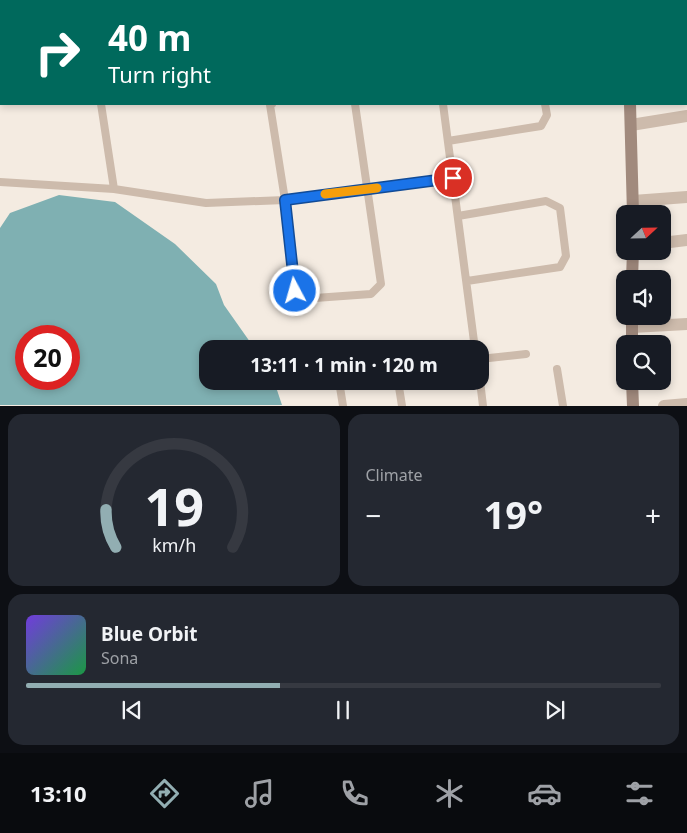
<!DOCTYPE html>
<html lang="en">
<head>
<meta charset="utf-8">
<style>
  body { margin:0; font-family:"Noto Sans",sans-serif; background:#242831; color:#f1f3f6; height:100vh; display:flex; flex-direction:column; font-size:19px; white-space:nowrap }
  * { box-sizing:border-box; margin:0 }
  p { font-size:16px; color:#9ea1a6 }
  .icon { flex:none; width:28px; height:28px; fill:none; stroke:currentColor; stroke-width:2; stroke-linecap:round; stroke-linejoin:round }
  .map { position:relative; height:406px; overflow:hidden }
  .sheet { display:flex; flex-direction:column; gap:8px; padding:8px; background:#0d0f14; flex:1 }
  .sheet>* { flex:none }
  .hud { position:absolute; left:0px; top:0px; width:688px; height:105px; box-shadow:0 2px 8px #0003; background:#00695c; color:#fff; overflow:hidden }
  .needle { width:32px; rotate:68deg }
  .buttons { position:absolute; left:616px; top:205px; display:grid; gap:10px }
  .buttons a { display:grid; place-items:center; width:55px; height:55px; border-radius:10px; background:#171b24; box-shadow:0 2px 8px #0003; font-size:25px }
  .speed { position:absolute; left:15px; top:325px; display:flex; gap:10px; font-size:25px; font-weight:700; text-align:center }
  .speed>* { display:grid; place-content:center; width:65px; height:65px; border-radius:50%; background:#171b24; box-shadow:0 2px 8px #0003; line-height:1 }
  .speed .limit { border:8px solid #d22; background:#fff; color:#111 }
  .pin { position:absolute; display:grid; place-items:center; width:42px; height:42px; color:#fff; margin:-21px; border:2px solid #fff; border-radius:50%; box-shadow:0 1px 5px #0007 }
  .me { position:absolute; width:55px; margin:-28px; rotate:354deg; stroke-linejoin:round; filter:drop-shadow(0 0 4px #0008) }
  .turn { display:flex; align-items:center; gap:18px; height:105px; padding:0 25px; font-size:22px }
  .turn .icon { width:65px; height:65px; stroke-width:2.5 }
  .turn b { display:block; font-size:35px; line-height:42px }
  .big { font-size:38px; font-weight:700; line-height:1.1 }
  .sheet .widget { flex:1; display:flex; flex-direction:column; justify-content:center; gap:8px; min-width:0; padding:0 18px; border-radius:15px; background:#242831 }
  .sheet .dial { align-items:center; gap:0 }
  .dial svg { height:130px; overflow:visible; fill:none; stroke:#363941; stroke-width:7; stroke-linecap:round; text-anchor:middle }
  .dial text { fill:#f1f3f6; stroke:none }
  .song { display:flex; align-items:center; gap:15px }
  .cover { width:60px; height:60px; border-radius:8px; background:linear-gradient(135deg,hsl(260 70% 55%),hsl(140 70% 35%)) }
  .played { height:5px; border-radius:2px; background:linear-gradient(90deg,#92aeb2 40%,#363941 40%) }
  .keys { display:flex; justify-content:space-around; direction:ltr }
  .heat { display:flex; justify-content:space-between; align-items:center; font-size:28px; direction:ltr }
  .sheet .tiles { flex:1; display:grid; gap:8px; grid-template-columns:1fr 1fr }
  .widget:last-child { grid-column:span 2 }
  .trip { position:absolute; left:199px; top:340px; width:290px; height:50px; border-radius:15px; background:#171b24; box-shadow:0 2px 8px #0003; font-weight:700; line-height:50px; text-align:center }
  .menu { display:flex; height:80px; justify-content:space-around; align-items:center; background:#090b0e; color:#9ea1a6 }
  .menu .icon { width:35px; height:35px }
  .menu .current { color:#92aeb2 }
  .menu b { font-size:22px; color:#f1f3f6 }
  .map>svg:first-child { display:block }
  .water { fill:#7fb0b2; fill-rule:evenodd }
  .lines { fill:none; stroke-linecap:round; stroke-linejoin:round }
  .lane { stroke:#cdbbac; stroke-width:8 }
  .street { stroke:#cdbbac; stroke-width:12 }
  .secondary { stroke:#a18a7d; stroke-width:12 }
  .route-casing { stroke:#114b97; stroke-width:12 }
  .route { stroke:#1a73e8; stroke-width:9 }
  .slow { stroke:#f59e0b; stroke-width:9 }
</style>
</head>
<body>
<div class="map">
<svg width="687" height="406" viewBox="0 0 687 406">
  <rect width="100%" height="100%" fill="#f4ebe1"/>
  <path class="water" d="M59 195 115 202 175 244 216 284 224 305 255 349H208V381H274L282 405H0V228L10 213ZM26 336H69V379H26Z"/>
  <g class="lines">
    <path class="lane" d="M84 0V1
      M430 0V1
      M101 104 114 189
      M272 104 270 105 285 200 295 291 301 299 371 294 381 284 355 104
      M443 104 475 349
      M448 141 541 126 547 115 545 104
      M0 182 114 189 206 203 285 200 453 178
      M458 216 546 201 560 208 566 256 560 267 467 281
      M480 359 526 354
      M557 369 563 406
      M339 381 343 406
      M398 381 402 406
      M480 381 483 406
      M318 383 331 381"/>
    <path class="street" d="M631 125 687 116
      M633 201 687 197
      M662 243 687 240
      M632 327 687 324
      M664 406 687 404"/>
    <path class="secondary" d="M628 0V1
      M630 104 633 214
      M632 279 633 251
      M632 316V344
      M632 381 633 406"/>
  </g>
  <g class="lines">
    <defs>
      <path id="route" d="M295 291 285 200 453 178"/>
    </defs>
    <use href="#route" class="route-casing"/>
    <use href="#route" class="route"/>
    <path class="slow" d="M325 194 377 188"/>
  </g>
</svg>
<div class="buttons">
<a><svg class="needle" viewBox="-14 -14 28 28"><path d="M0-13l5 13h-10z" fill="#e53935"/><path d="M0 13l5-13h-10z" fill="#9ea1a6"/></svg></a>
<a><svg class="icon" aria-label="sound" viewBox="0 0 24 24"><path d="M4 9h4l5-4v14l-5-4H4zM17 9q2 3 0 6"/></svg></a>
<a><svg class="icon" aria-label="search" viewBox="0 0 24 24"><circle cx="10" cy="10" r="6"/><path d="M15 15l6 6"/></svg></a>
</div>
<div class="speed"><div class="limit">20</div></div>
<div class="pin" style="left:453px;top:178px;background:#d93025"><svg class="icon" aria-label="arrive" viewBox="0 0 24 24"><path d="M6 21V4h12l-3 4 3 4H6"/></svg></div>
<svg class="me" style="left:295px;top:291px" viewBox="-20 -20 40 40"><circle r="17" fill="#1a73e8" stroke="#fff" stroke-width="3"/><path d="M0-11L8 9 0 5-8 9z" fill="#fff"/></svg>
<div class="trip">13:11 · 1 min · 120 m</div>
<div class="hud">
<div class="turn"><svg class="icon" aria-label="right" viewBox="0 0 24 24"><path d="M7 20v-9h11M14 6l5 5-5 5"/></svg><div><b>40 m</b>Turn right</div></div>
</div>
</div>
<section class="sheet">
<div class="tiles">
<div class="widget dial"><svg viewBox="0 0 100 80">
<path d="M14 69A42 42 0 1 1 86 69"/>
<path d="M14 69A42 42 0 0 1 8 46" stroke="#92aeb2"/>
<text x="50" y="56" font-size="32" font-weight="700">19</text>
<text x="50" y="72" font-size="11">km/h</text>
</svg></div>
<div class="widget"><p>Climate</p>
<div class="heat"><a>−</a><b class="big">19°</b><a>+</a></div>
</div>
<div class="widget">
<div class="song"><i class="cover"></i><div><b>Blue Orbit</b><p>Sona</p></div></div>
<div class="played"></div>
<div class="keys"><svg class="icon" aria-label="previous" viewBox="0 0 24 24"><path d="M18 5L8 12l10 7zM5 5v14"/></svg><svg class="icon" aria-label="pause" viewBox="0 0 24 24"><path d="M8 5v14M16 5v14"/></svg><svg class="icon" aria-label="next" viewBox="0 0 24 24"><path d="M6 5l10 7-10 7zM19 5v14"/></svg></div>
</div>
</div>
</section>
<nav class="menu">
<b>13:10</b>
<svg class="icon current" aria-label="directions" viewBox="0 0 24 24"><path d="M12 3l9 9-9 9-9-9zM9 14v-3h6M13 9l2 2-2 2"/></svg>
<svg class="icon" aria-label="music" viewBox="0 0 24 24"><path d="M9 18V5l10-2v13"/><circle cx="6" cy="18" r="3"/><circle cx="16" cy="16" r="3"/></svg>
<svg class="icon" aria-label="phone" viewBox="0 0 24 24"><path d="M5 4h4l2 5-3 2q2 4 5 5l2-3 5 2v4C11 20 4 13 5 4z"/></svg>
<svg class="icon" aria-label="climate" viewBox="0 0 24 24"><path d="M12 3v18M4 7l16 10M4 17L20 7"/></svg>
<svg class="icon" aria-label="car" viewBox="0 0 24 24"><path d="M5 17H2v-5l4-1 3-4h7l3 4 3 1v5h-3M9 17h6M6 11h13"/><circle cx="7" cy="17" r="2"/><circle cx="17" cy="17" r="2"/></svg>
<svg class="icon" aria-label="filters" viewBox="0 0 24 24"><path d="M4 7h16M4 17h16"/><circle cx="9" cy="7" r="2"/><circle cx="15" cy="17" r="2"/></svg>
</nav>
</body>
</html>
